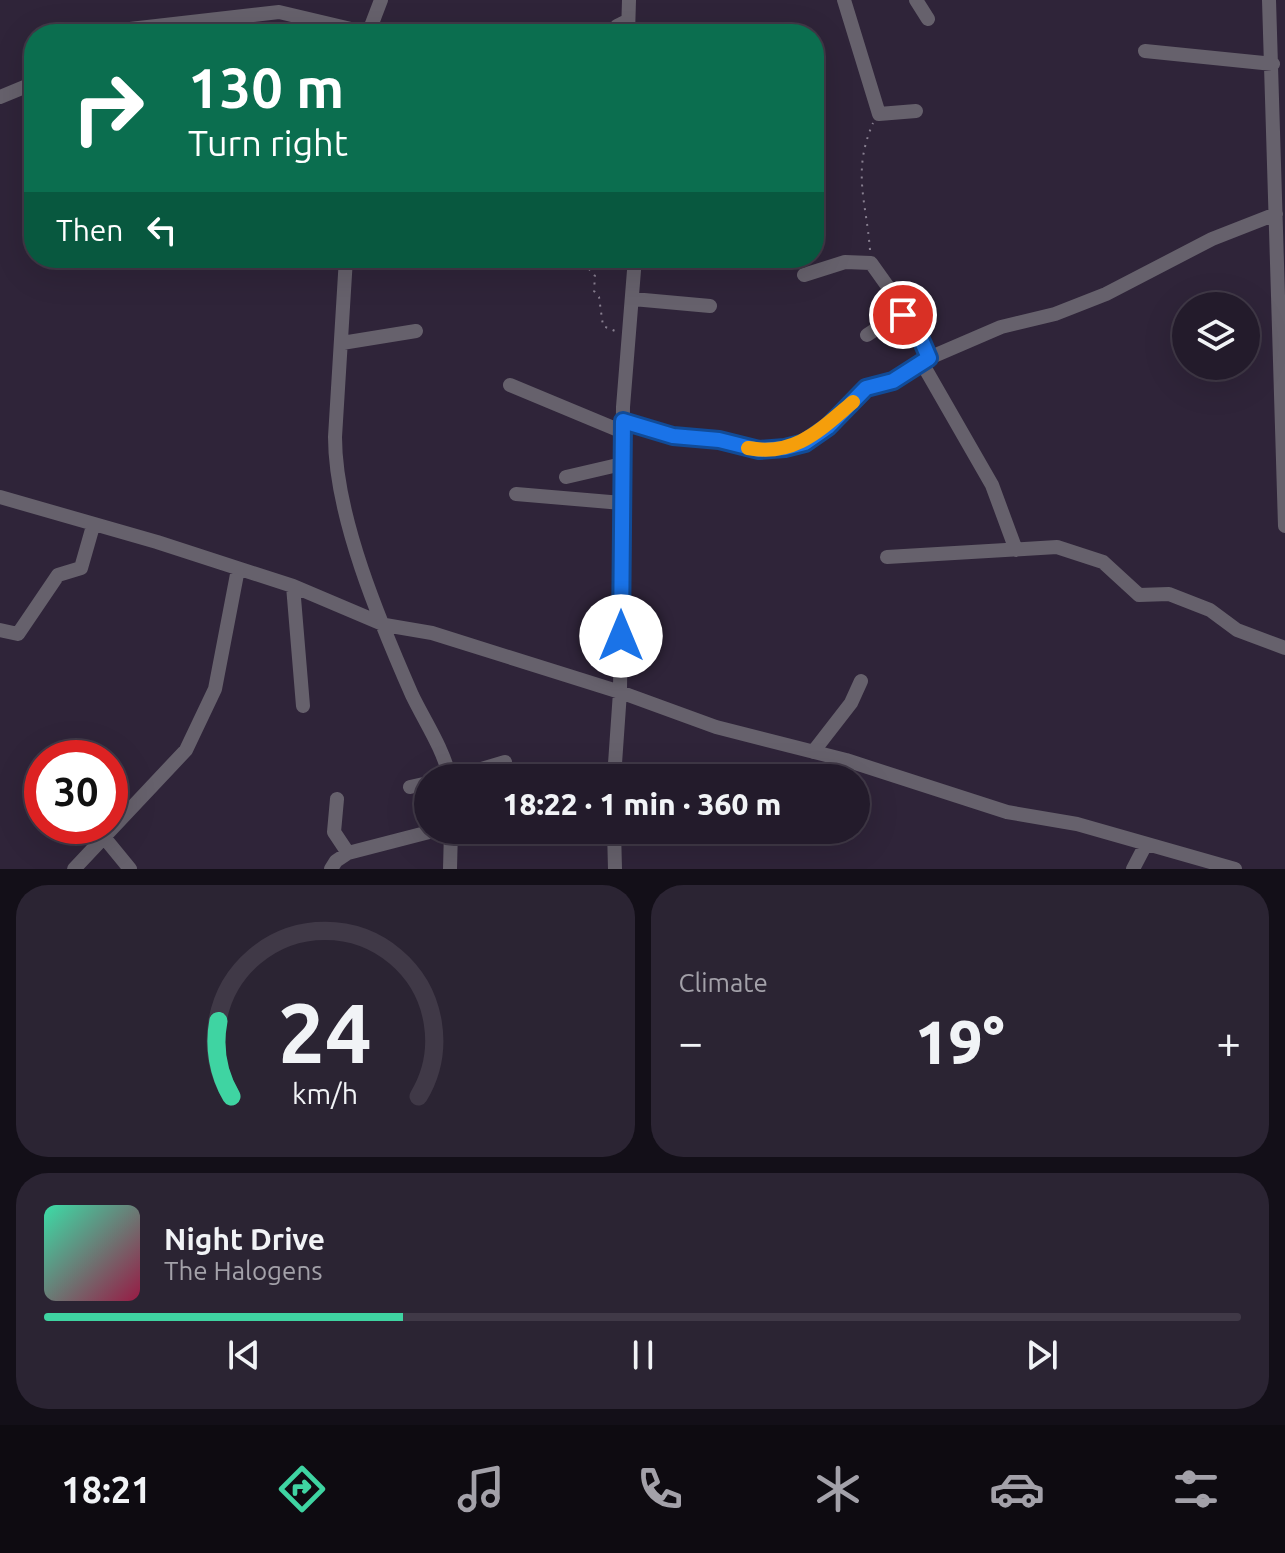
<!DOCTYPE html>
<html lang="en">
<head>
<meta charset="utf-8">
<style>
  body { margin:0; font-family:Ubuntu,sans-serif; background:#2b2433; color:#f1f3f6; height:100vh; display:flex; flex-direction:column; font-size:30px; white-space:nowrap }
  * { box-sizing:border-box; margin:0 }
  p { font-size:26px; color:#a3a1a9 }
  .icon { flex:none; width:44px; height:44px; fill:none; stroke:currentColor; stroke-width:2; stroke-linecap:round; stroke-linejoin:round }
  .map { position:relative; height:869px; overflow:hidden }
  .sheet { display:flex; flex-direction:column; gap:16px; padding:16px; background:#130f18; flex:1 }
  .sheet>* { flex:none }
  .banner { position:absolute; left:24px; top:24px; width:800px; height:244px; border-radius:32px; box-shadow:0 8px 32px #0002,0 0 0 2px #403947; background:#0b6e4f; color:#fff; overflow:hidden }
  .buttons { position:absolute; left:1172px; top:292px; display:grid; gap:16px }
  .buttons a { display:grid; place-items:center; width:88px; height:88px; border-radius:50%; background:#231b2b; box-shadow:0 8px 32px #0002,0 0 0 2px #403947; font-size:40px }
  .speed { position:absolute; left:24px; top:740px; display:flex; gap:16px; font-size:40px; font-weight:700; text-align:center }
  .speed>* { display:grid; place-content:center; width:104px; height:104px; border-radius:50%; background:#231b2b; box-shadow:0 8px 32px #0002,0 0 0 2px #403947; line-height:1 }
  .speed .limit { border:12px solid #d22; background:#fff; color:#111 }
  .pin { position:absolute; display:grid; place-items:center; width:68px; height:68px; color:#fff; margin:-34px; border:4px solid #fff; border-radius:50%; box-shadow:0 2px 8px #0007 }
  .me { position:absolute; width:88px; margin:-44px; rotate:0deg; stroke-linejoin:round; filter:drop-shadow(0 0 6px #0008) }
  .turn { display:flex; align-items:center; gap:28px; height:168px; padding:0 32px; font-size:36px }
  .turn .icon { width:104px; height:104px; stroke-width:2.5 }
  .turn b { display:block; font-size:56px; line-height:68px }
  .then { display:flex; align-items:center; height:76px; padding:0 32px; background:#0003; gap:16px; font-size:30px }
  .big { font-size:60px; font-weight:800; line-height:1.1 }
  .sheet .card { flex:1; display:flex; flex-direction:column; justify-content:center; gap:12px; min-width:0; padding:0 28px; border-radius:32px; background:#2b2433 }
  .sheet .dial { align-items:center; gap:0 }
  .dial svg { height:208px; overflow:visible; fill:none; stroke:#403947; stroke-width:7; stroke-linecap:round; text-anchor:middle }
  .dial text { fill:#f1f3f6; stroke:none }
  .song { display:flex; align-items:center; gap:24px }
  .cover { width:96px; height:96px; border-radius:12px; background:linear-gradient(135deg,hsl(160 70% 55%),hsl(340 70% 35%)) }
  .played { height:8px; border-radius:4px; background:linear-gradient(90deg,#3fd4a2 30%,#403947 30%) }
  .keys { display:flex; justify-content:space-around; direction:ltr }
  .heat { display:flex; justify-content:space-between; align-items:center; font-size:44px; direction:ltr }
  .sheet .tiles { flex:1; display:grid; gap:16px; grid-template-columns:1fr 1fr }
  .card:last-child { grid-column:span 2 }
  .trip { position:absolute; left:414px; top:764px; width:456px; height:80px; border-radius:40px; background:#231b2b; box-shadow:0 8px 32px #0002,0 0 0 2px #403947; font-weight:800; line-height:80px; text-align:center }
  .menu { display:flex; height:128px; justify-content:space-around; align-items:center; background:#0e0b11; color:#a3a1a9 }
  .menu .icon { width:56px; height:56px }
  .menu .current { color:#3fd4a2 }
  .menu b { font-size:36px; color:#f1f3f6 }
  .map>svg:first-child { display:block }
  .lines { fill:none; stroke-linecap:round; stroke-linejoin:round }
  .path { stroke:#887f90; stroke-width:2; stroke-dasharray:2 6; stroke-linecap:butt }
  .minor { stroke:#66616c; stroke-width:14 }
  .route-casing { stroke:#114b97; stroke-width:20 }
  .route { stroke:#1a73e8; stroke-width:14 }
  .slow { stroke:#f59e0b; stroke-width:14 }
</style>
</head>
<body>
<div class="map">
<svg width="1285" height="869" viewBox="0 0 1285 869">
  <rect width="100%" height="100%" fill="#2f2439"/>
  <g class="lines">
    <path class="path" d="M870 250C866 199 852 172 873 123
      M526 258 588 268 595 276 594 291 599 297 603 326 615 331"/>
    <path class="minor" d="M844 0 879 114 916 111
      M916 0 928 19
      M1269 0 1285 526
      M730 30 732 34
      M117 34 130 29 279 12 368 33
      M368 34 381 0
      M616 34 617 26 627 21
      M628 34 629 0
      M1145 51 1273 64
      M0 97 34 83
      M346 258 335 437C335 516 380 622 412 695 425 722 443 748 450 778
      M804 275 845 262 871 263 908 315
      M633 299 710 306
      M867 335 896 316 908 315 929 358
      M342 343 416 331
      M922 363 992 485 1016 550
      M510 385 623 432
      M623 421 673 436 719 440 759 450 805 443 828 427 866 388 893 381 929 358 1001 327 1055 314 1106 294 1212 239 1276 214
      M566 477 622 464
      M516 494 622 503
      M0 497 157 542 293 586 385 625 432 633 620 692 716 727 846 760 1007 812 1077 824 1235 869
      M887 557 1057 547 1103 562 1139 595 1169 594 1210 610 1237 630 1285 648
      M293 586 303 706
      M0 630 18 634 58 575 81 568 93 526
      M813 752 851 703 861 681
      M451 778 505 762
      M614 778 620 692 623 407 635 258
      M410 787 428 783
      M337 799 334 832 348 853
      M614 830 615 869
      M103 836 130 869
      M74 869 186 750 215 689 238 569
      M331 869 336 861 348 853 437 830
      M450 869 451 830
      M1133 869 1146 844"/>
  </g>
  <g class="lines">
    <defs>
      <path id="route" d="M621 636 623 421 673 436 719 440 759 450 785 448 805 443 828 427 866 388 893 381 929 358 917 330 903 315"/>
    </defs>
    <use href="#route" class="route-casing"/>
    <use href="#route" class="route"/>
    <path class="slow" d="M748 448C795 457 821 429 853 402"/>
  </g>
</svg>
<div class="buttons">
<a><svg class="icon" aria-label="layers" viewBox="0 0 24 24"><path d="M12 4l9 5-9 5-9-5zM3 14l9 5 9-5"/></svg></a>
</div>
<div class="speed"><div class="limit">30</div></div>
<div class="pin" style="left:903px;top:315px;background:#d93025"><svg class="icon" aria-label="arrive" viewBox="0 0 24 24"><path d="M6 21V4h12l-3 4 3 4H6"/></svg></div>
<svg class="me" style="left:621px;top:636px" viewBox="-20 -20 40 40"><circle r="19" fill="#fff"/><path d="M0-13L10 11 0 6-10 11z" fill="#1a73e8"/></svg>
<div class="trip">18:22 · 1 min · 360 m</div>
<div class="banner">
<div class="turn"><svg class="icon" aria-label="right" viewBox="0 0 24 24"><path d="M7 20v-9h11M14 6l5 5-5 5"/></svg><div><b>130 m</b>Turn right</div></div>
<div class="then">Then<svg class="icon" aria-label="left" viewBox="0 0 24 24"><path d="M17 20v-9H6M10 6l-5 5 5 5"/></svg></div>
</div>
</div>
<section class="sheet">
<div class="tiles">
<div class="card dial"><svg viewBox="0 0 100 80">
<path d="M14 69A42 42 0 1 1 86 69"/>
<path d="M14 69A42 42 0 0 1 9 40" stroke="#3fd4a2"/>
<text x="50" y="56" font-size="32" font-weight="700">24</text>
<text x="50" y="72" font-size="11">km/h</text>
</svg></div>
<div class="card"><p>Climate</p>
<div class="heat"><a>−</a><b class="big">19°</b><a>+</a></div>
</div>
<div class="card">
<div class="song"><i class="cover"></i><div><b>Night Drive</b><p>The Halogens</p></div></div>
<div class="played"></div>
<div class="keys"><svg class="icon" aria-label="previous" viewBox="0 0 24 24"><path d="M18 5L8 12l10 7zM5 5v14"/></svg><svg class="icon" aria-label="pause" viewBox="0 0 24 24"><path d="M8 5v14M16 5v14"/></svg><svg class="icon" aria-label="next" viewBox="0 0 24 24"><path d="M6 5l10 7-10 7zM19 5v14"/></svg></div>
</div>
</div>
</section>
<nav class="menu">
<b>18:21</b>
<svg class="icon current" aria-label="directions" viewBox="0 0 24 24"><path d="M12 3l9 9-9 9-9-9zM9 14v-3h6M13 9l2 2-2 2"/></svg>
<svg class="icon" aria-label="music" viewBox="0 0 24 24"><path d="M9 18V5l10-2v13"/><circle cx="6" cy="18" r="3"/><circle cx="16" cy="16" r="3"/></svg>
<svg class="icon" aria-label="phone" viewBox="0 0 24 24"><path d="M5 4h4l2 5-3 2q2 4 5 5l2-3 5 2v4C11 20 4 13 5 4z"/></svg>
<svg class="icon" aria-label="climate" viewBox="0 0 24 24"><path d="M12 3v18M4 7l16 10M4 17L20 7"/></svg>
<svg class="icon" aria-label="car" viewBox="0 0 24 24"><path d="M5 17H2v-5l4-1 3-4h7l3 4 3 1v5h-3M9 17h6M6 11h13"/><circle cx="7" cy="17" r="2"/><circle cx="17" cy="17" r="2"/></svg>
<svg class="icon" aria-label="filters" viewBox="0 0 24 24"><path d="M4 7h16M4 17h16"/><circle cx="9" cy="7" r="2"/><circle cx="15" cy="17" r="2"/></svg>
</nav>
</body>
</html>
